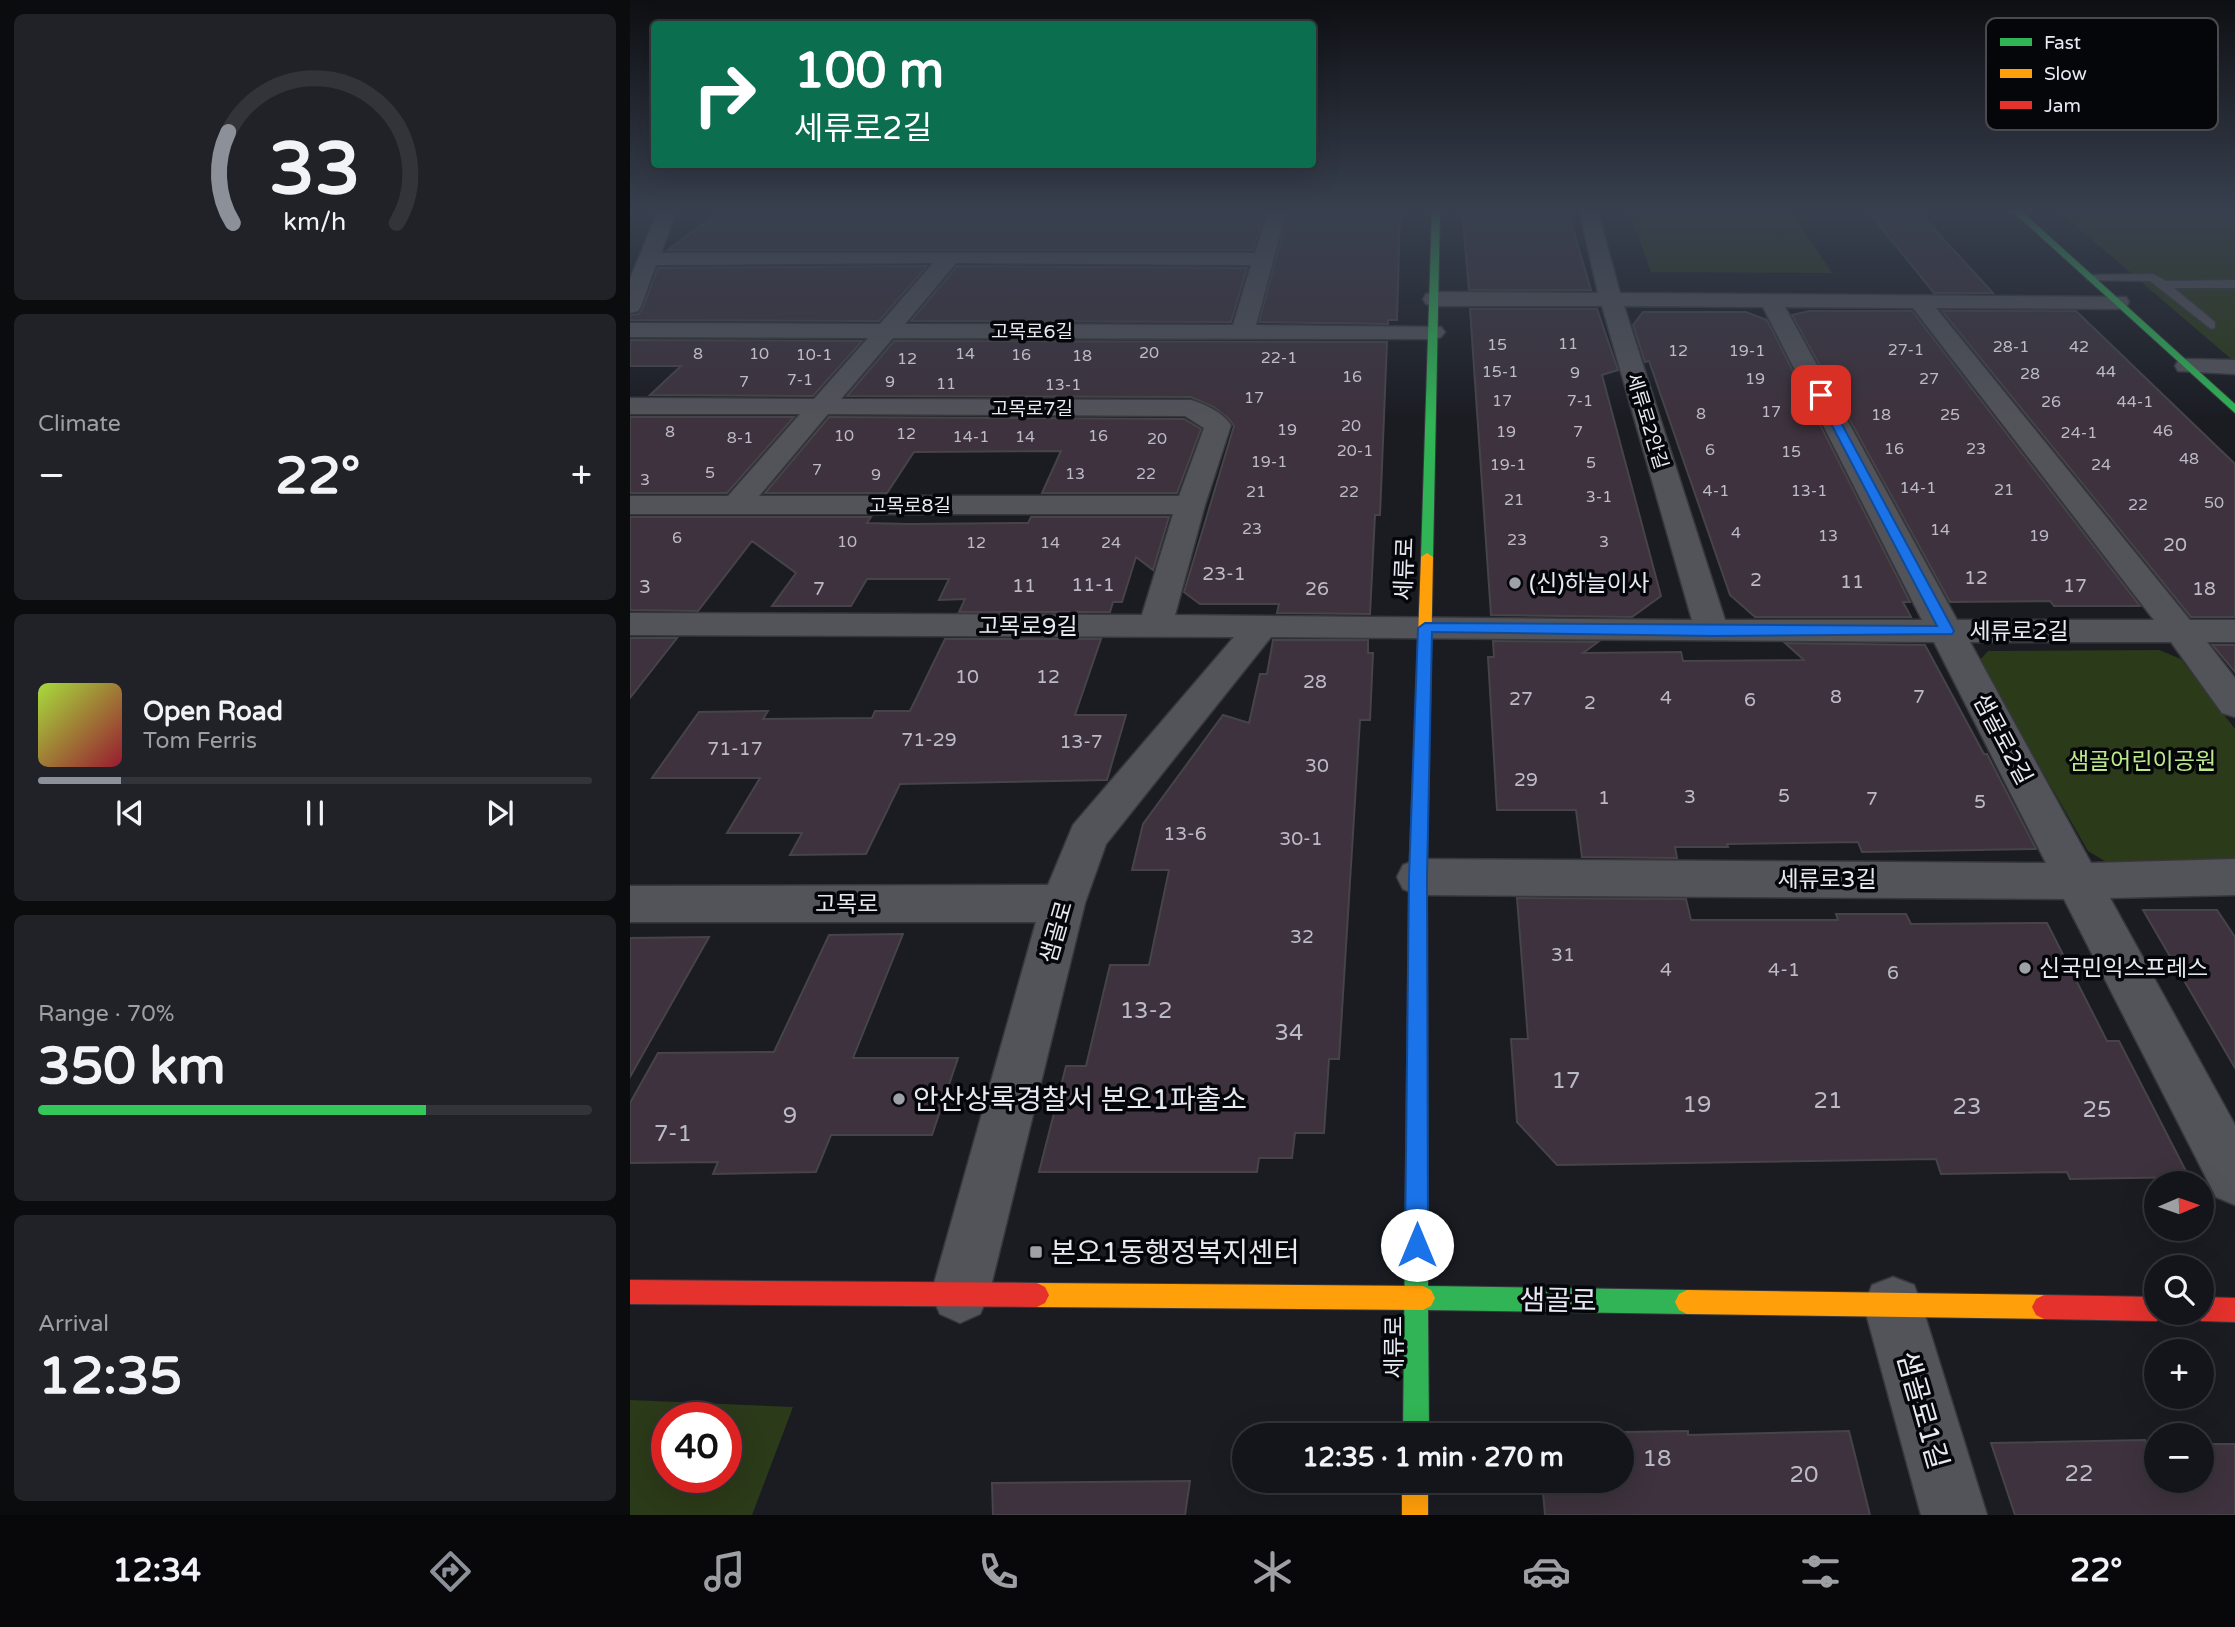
<!DOCTYPE html>
<html lang="en">
<head>
<meta charset="utf-8">
<style>
  body { margin:0; font-family:"Varela Round","Noto Sans KR",sans-serif; background:#212227; color:#f1f3f6; height:100vh; display:flex; flex-direction:column; font-size:26px; white-space:nowrap }
  * { box-sizing:border-box; margin:0 }
  p { font-size:23px; color:#9d9fa2 }
  .icon { flex:none; width:38px; height:38px; fill:none; stroke:currentColor; stroke-width:2; stroke-linecap:round; stroke-linejoin:round }
  .map { position:relative; flex:1; overflow:hidden }
  .drawer { display:flex; flex-direction:column; gap:14px; padding:14px; background:#0b0c0e; width:630px }
  .drawer>* { flex:none }
  .banner { position:absolute; left:21px; top:21px; width:665px; height:147px; border-radius:7px; box-shadow:0 7px 28px #0002,0 0 0 2px #333439; background:#0b6e4f; color:#fff; overflow:hidden }
  .needle { width:46px; rotate:88deg }
  .tools { position:absolute; left:1514px; top:1171px; display:grid; gap:14px }
  .tools a { display:grid; place-items:center; width:70px; height:70px; border-radius:50%; background:#14151a; box-shadow:0 7px 28px #0002,0 0 0 2px #333439; font-size:35px }
  .speed { position:absolute; left:21px; top:1402px; display:flex; gap:14px; font-size:35px; font-weight:700; text-align:center }
  .speed>* { display:grid; place-content:center; width:91px; height:91px; border-radius:50%; background:#14151a; box-shadow:0 7px 28px #0002,0 0 0 2px #333439; line-height:1 }
  .speed .limit { border:10px solid #d22; background:#fff; color:#111 }
  .pin { position:absolute; display:grid; place-items:center; width:60px; height:60px; color:#fff; margin:-30px; border-radius:14px; box-shadow:0 4px 10px #0006 }
  .me { position:absolute; width:77px; margin:-38px; rotate:0deg; stroke-linejoin:round; filter:drop-shadow(0 0 5px #0008) }
  .turn { display:flex; align-items:center; gap:24px; height:147px; padding:0 28px; font-size:32px }
  .turn .icon { width:91px; height:91px; stroke-width:2.5 }
  .turn b { display:block; font-size:49px; line-height:60px }
  .big { font-size:52px; font-weight:700; line-height:1.1 }
  .drawer .tile { flex:1; display:flex; flex-direction:column; justify-content:center; gap:10px; min-width:0; padding:0 24px; border-radius:10px; background:#212227 }
  .drawer .dial { align-items:center; gap:0 }
  .dial svg { height:182px; overflow:visible; fill:none; stroke:#333439; stroke-width:7; stroke-linecap:round; text-anchor:middle }
  .dial text { fill:#f1f3f6; stroke:none }
  .song { display:flex; align-items:center; gap:21px }
  .cover { width:84px; height:84px; border-radius:10px; background:linear-gradient(135deg,hsl(80 70% 55%),hsl(350 70% 35%)) }
  .played { height:7px; border-radius:4px; background:linear-gradient(90deg,#8c9099 15%,#333439 15%) }
  .keys { display:flex; justify-content:space-around; direction:ltr }
  .heat { display:flex; justify-content:space-between; align-items:center; font-size:38px; direction:ltr }
  .charge { height:10px; border-radius:5px; background:linear-gradient(90deg,#34c759 70%,#333439 0) }
  .trip { position:absolute; left:602px; top:1423px; width:402px; height:70px; border-radius:35px; background:#14151a; box-shadow:0 7px 28px #0002,0 0 0 2px #333439; font-weight:700; line-height:70px; text-align:center }
  .dock { display:flex; height:112px; justify-content:space-around; align-items:center; background:#08080a; color:#9d9fa2 }
  .dock .icon { width:49px; height:49px }
  .dock .selected { color:#8c9099 }
  .dock b { font-size:32px; color:#f1f3f6 }
  main { display:flex; flex:1; min-height:0 }
  .map>svg:first-child { display:block }
  .green { fill:#2b3a18; fill-rule:evenodd }
  .building { fill:#3d323d; stroke:#464448; stroke-width:2 }
  .lines { fill:none; stroke-linecap:round; stroke-linejoin:round }
  .lane-casing { stroke:#37383d; stroke-width:3 }
  .street-casing { stroke:#37383d; stroke-width:3 }
  .fast-casing { stroke:#37383d; stroke-width:2 }
  .slow-casing { stroke:#37383d; stroke-width:2 }
  .jam-casing { stroke:#37383d; stroke-width:2 }
  .path { stroke:#54555a; stroke-width:2.5; stroke-dasharray:2 2; stroke-linecap:butt }
  .lane { fill:#53545a; fill-rule:evenodd }
  .street { fill:#53545a; fill-rule:evenodd }
  .fast { fill:#30b455; fill-rule:evenodd }
  .slow { fill:#ff9f0a; fill-rule:evenodd }
  .jam { fill:#e5322d; fill-rule:evenodd }
  .route { fill:#1a73e8; stroke:#114b97; stroke-width:2 }
  .poi-dot { fill:#9fa1a9; stroke:#05060a; stroke-width:2.5 }
  .labels { text-anchor:middle; stroke-width:7; stroke-linejoin:round; paint-order:stroke }
  .far-number-label { font-size:16px; fill:#bcbbc5 }
  .far-street-label { font-size:19px; fill:#e7e9f2; stroke:#05060a }
  .number-label { font-size:19px; fill:#bcbbc5 }
  .street-label { font-size:23px; fill:#e7e9f2; stroke:#05060a }
  .poi-label { font-size:23px; fill:#e7e9f2; stroke:#05060a; text-anchor:start }
  .park-label { font-size:23px; fill:#bde988; stroke:#05060a }
  .near-number-label { font-size:23px; fill:#bcbbc5 }
  .near-poi-label { font-size:28px; fill:#e7e9f2; stroke:#05060a; text-anchor:start }
  .near-street-label { font-size:28px; fill:#e7e9f2; stroke:#05060a }
  .key { fill:#05060a; stroke:#494a50; stroke-width:2 }
  .key-label { font-size:19px; fill:#e7e9f2 }
</style>
</head>
<body>
<main>
<section class="drawer">
<div class="tile dial"><svg viewBox="0 0 100 80">
<path d="M14 69A42 42 0 1 1 86 69"/>
<path d="M14 69A42 42 0 0 1 12 29" stroke="#8c9099"/>
<text x="50" y="56" font-size="32" font-weight="700">33</text>
<text x="50" y="72" font-size="11">km/h</text>
</svg></div>
<div class="tile"><p>Climate</p>
<div class="heat"><a>−</a><b class="big">22°</b><a>+</a></div>
</div>
<div class="tile">
<div class="song"><i class="cover"></i><div><b>Open Road</b><p>Tom Ferris</p></div></div>
<div class="played"></div>
<div class="keys"><svg class="icon" aria-label="previous" viewBox="0 0 24 24"><path d="M18 5L8 12l10 7zM5 5v14"/></svg><svg class="icon" aria-label="pause" viewBox="0 0 24 24"><path d="M8 5v14M16 5v14"/></svg><svg class="icon" aria-label="next" viewBox="0 0 24 24"><path d="M6 5l10 7-10 7zM19 5v14"/></svg></div>
</div>
<div class="tile"><p>Range · 70%</p><b class="big">350 km</b><div class="charge"></div></div>
<div class="tile"><p>Arrival</p><b class="big">12:35</b></div>
</section>
<div class="map">
<svg width="1605" height="1515" viewBox="0 0 1605 1515">
  <rect width="100%" height="100%" fill="#1a1c22"/>
  <path class="green" d="M998 209H1159L1202 273 1021 272Z
    M1426 209H1605V359L1600 358Z
    M1529 650 1551 659 1605 729V865L1483 866 1458 851 1349 661 1358 651Z
    M0 1400 163 1407 122 1515H0ZM37 1418H96V1477H37Z"/>
  <path class="building" d="M93 209H636L623 250H38Z
    M659 209H770L767 320H758V324L629 322Z
    M832 209H937L961 290H839Z
    M1236 209H1286L1363 293H1304Z
    M297 266 249 321 0 320V315L9 314 13 307 28 268Z
    M327 266 617 268 601 322 281 321Z
    M840 309H967L988 370 972 375 1031 596 1002 617 861 615Z
    M1179 311H1282L1510 606H1424L1420 601 1320 602 1162 315Z
    M1312 311H1446L1605 464V617H1561Z
    M1013 312H1116L1137 320 1280 602H1273L1281 617H1125L1100 595 1019 361 1015 362 1003 325Z
    M0 340 232 341 183 396 20 395 51 366H0Z
    M264 341 757 342 750 515H745L740 614 647 613 649 604H570L554 592 604 426 599 419 584 407 561 397 217 396Z
    M0 417H164L97 493H0Z
    M199 417 554 419 571 429 547 493H412L431 451 284 452 257 493H135Z
    M0 517H241L237 523 279 524 398 523 401 517H539L523 570 506 557 492 602H483L480 612H329L335 599 309 600 319 579H237L221 606H142L166 573 122 541 68 611 0 610Z
    M0 638H47L0 698Z
    M315 639H471L445 715H496L477 780 270 784 236 854 160 855 172 833H97L130 778H22L69 712 138 711 133 719 242 718 245 711H280Z
    M643 640H738V653H743L740 720H730L709 1059H699L694 1133H665L662 1158H629L627 1172H409L436 1066H456L480 965H519L539 870H502L513 824 593 715 619 723 630 674H637Z
    M863 641 968 642 953 653 1051 652 1053 661 1174 660 1155 643 1295 645 1354 754H1357L1406 849 1232 852 1228 842 1097 844 1098 847H1045L1047 858 952 857 946 810H867L858 657H864Z
    M1582 645H1605V672L1586 649Z
    M887 898 1056 899 1061 920H1208L1206 914H1276L1281 924 1417 923 1477 1041H1489L1559 1177 1440 1179 1437 1172 1311 1174 1306 1159 927 1165 887 1122 881 1039H898Z
    M1513 910H1587L1605 937V1068Z
    M273 934 223 1058H328L302 1135H201L186 1172 83 1174 88 1162 0 1163V1103L28 1053 144 1052 199 935Z
    M79 937 0 1077V938Z
    M1058 1431V1435L1219 1431 1240 1515H915L912 1480H992V1435L927 1433Z
    M1515 1440 1517 1445H1526V1480H1572V1444H1605V1515H1385L1361 1443Z
    M560 1481 555 1515H363L362 1483Z"/>
  <g class="lines">
    <defs>
      <path id="lane" d="M1461 275 1523 274 1536 281 1605 280V288H1544L1585 322V328L1581 329 1520 281 1457 280V276Z"/>
      <path id="street" d="M29 209H47L31 253H625L639 209H657L626 325 811 327 815 332 811 337 803 339 263 338 211 399 561 400C575 404 593 413 601 425L575 505 545 615 1062 620 972 306H804L796 304 793 299 796 294 804 292 968 293 949 209H967L990 293 1496 297 1499 302 1496 307 1488 309 1306 308 1560 620H1605V642H1577L1605 678V717L1592 713 1541 642H1340L1461 863 1605 859V895L1480 898 1605 1125V1205L1586 1197 1434 899 788 895 773 889 767 877 773 865 788 859 1416 863 1304 642 641 637 476 844 455 903 359 1294 350 1314 330 1323 310 1314 301 1294 406 922H0V886L418 885 443 825 604 637 0 635V613L512 615 543 514H0V496H98L170 414H0V398L184 399 238 338 0 337V323L250 324 303 263 26 265 11 306 8 311 0 313V279ZM326 263 621 265 603 325 275 324ZM994 306 1133 307 1292 620H1095ZM1155 307 1283 308 1524 620H1327ZM198 414 555 416 574 428 549 496H129Z
        M1557 359 1605 360V374L1548 371 1545 366 1548 361Z
        M1263 1277 1284 1285 1292 1306 1357 1515H1291L1234 1306 1242 1285Z"/>
      <path id="fast" d="M802 209H810L803 557 797 561 791 557Z
        M1380 209H1389L1605 404V413Z
        M787 1138 795 1141 798 1149V1286L1057 1290 1065 1294 1069 1302 1065 1310 1057 1314 798 1310 799 1435H773L776 1149 779 1141Z"/>
      <path id="slow" d="M797 553 803 557 797 877 798 1149 795 1157 787 1160 779 1157 776 1149 779 877 791 557Z
        M407 1283 793 1286 801 1290 805 1298 801 1306 793 1310 407 1307 399 1303 395 1295 399 1287Z
        M1057 1290 1414 1295 1422 1299 1426 1307 1422 1315 1414 1319 1057 1314 1049 1310 1045 1302 1049 1294Z
        M772 1480H798V1515H772Z"/>
      <path id="jam" d="M0 1280 407 1283 415 1287 419 1295 415 1303 407 1307 0 1304Z
        M1414 1295 1526 1297V1312H1536L1534 1317 1526 1321 1414 1319 1406 1315 1402 1307 1406 1299Z
        M1572 1297 1605 1298V1322L1572 1321 1564 1317 1562 1312H1572Z"/>
    </defs>
    <use href="#lane" class="lane-casing"/>
    <use href="#street" class="street-casing"/>
    <use href="#fast" class="fast-casing"/>
    <use href="#slow" class="slow-casing"/>
    <use href="#jam" class="jam-casing"/>
    <path class="path" d="M1579 209 1605 223"/>
    <use href="#lane" class="lane"/>
    <use href="#street" class="street"/>
    <use href="#fast" class="fast"/>
    <use href="#slow" class="slow"/>
    <use href="#jam" class="jam"/>
  </g>
  <linearGradient id="sky" x2="0" y2="1"><stop stop-color="#0e0f13"/><stop offset="0.5" stop-color="#38404f"/><stop offset="1" stop-color="#38404f" stop-opacity="0"/></linearGradient>
  <rect width="1605" height="421" fill="url(#sky)"/>
  <path class="route" d="M1191 392 1196 395 1324 631 1322 634 1082 636 802 632 797 877 798 1245 795 1253 787 1257 779 1253 775 1245 779 877 788 628 795 623 1307 626 1186 395Z"/>
  <g class="poi-dot">
    <circle cx="885" cy="583" r="7"/>
    <circle cx="1395" cy="968" r="7"/>
    <circle cx="269" cy="1099" r="7"/>
    <rect x="399" y="1245" width="14" height="14" rx="3.5"/>
  </g>
  <g class="labels">
    <g class="far-number-label">
      <text x="938" y="349">11</text>
      <text x="867" y="350">15</text>
      <text x="1381" y="352">28-1</text>
      <text x="1449" y="352">42</text>
      <text x="1276" y="355">27-1</text>
      <text x="1048" y="356">12</text>
      <text x="1117" y="356">19-1</text>
      <text x="519" y="358">20</text>
      <text x="68" y="359">8</text>
      <text x="129" y="359">10</text>
      <text x="335" y="359">14</text>
      <text x="184" y="360">10-1</text>
      <text x="391" y="360">16</text>
      <text x="452" y="361">18</text>
      <text x="649" y="363">22-1</text>
      <text x="277" y="364">12</text>
      <text x="870" y="377">15-1</text>
      <text x="1476" y="377">44</text>
      <text x="945" y="378">9</text>
      <text x="1400" y="379">28</text>
      <text x="722" y="382">16</text>
      <text x="1125" y="384">19</text>
      <text x="1299" y="384">27</text>
      <text x="170" y="385">7-1</text>
      <text x="114" y="387">7</text>
      <text x="260" y="387">9</text>
      <text x="316" y="389">11</text>
      <text x="433" y="390">13-1</text>
      <text x="624" y="403">17</text>
      <text x="872" y="406">17</text>
      <text x="950" y="406">7-1</text>
      <text x="1421" y="407">26</text>
      <text x="1505" y="407">44-1</text>
      <text x="1141" y="417">17</text>
      <text x="1071" y="419">8</text>
      <text x="1251" y="420">18</text>
      <text x="1320" y="420">25</text>
      <text x="721" y="431">20</text>
      <text x="657" y="435">19</text>
      <text x="1533" y="436">46</text>
      <text x="40" y="437">8</text>
      <text x="876" y="437">19</text>
      <text x="948" y="437">7</text>
      <text x="1449" y="438">24-1</text>
      <text x="276" y="439">12</text>
      <text x="214" y="441">10</text>
      <text x="468" y="441">16</text>
      <text x="341" y="442">14-1</text>
      <text x="395" y="442">14</text>
      <text x="110" y="443">8-1</text>
      <text x="527" y="444">20</text>
      <text x="1264" y="454">16</text>
      <text x="1346" y="454">23</text>
      <text x="1080" y="455">6</text>
      <text x="725" y="456">20-1</text>
      <text x="1161" y="457">15</text>
      <text x="1559" y="464">48</text>
      <text x="639" y="467">19-1</text>
      <text x="961" y="468">5</text>
      <text x="878" y="470">19-1</text>
      <text x="1471" y="470">24</text>
      <text x="187" y="475">7</text>
      <text x="80" y="478">5</text>
      <text x="445" y="479">13</text>
      <text x="516" y="479">22</text>
      <text x="246" y="480">9</text>
      <text x="15" y="485">3</text>
      <text x="1288" y="493">14-1</text>
      <text x="1374" y="495">21</text>
      <text x="1086" y="496">4-1</text>
      <text x="1179" y="496">13-1</text>
      <text x="626" y="497">21</text>
      <text x="719" y="497">22</text>
      <text x="969" y="502">3-1</text>
      <text x="884" y="505">21</text>
      <text x="1584" y="508">50</text>
      <text x="1508" y="510">22</text>
      <text x="622" y="534">23</text>
      <text x="1310" y="535">14</text>
      <text x="1106" y="538">4</text>
      <text x="1198" y="541">13</text>
      <text x="1409" y="541">19</text>
      <text x="47" y="543">6</text>
      <text x="887" y="545">23</text>
      <text x="217" y="547">10</text>
      <text x="974" y="547">3</text>
      <text x="346" y="548">12</text>
      <text x="420" y="548">14</text>
      <text x="481" y="548">24</text>
    </g>
    <g class="far-street-label">
      <text x="402" y="338">고목로6길</text>
      <text x="402" y="415">고목로7길</text>
      <text transform="translate(1018 421) rotate(73)" y="7">세류로2안길</text>
      <text x="280" y="512">고목로8길</text>
    </g>
    <g class="number-label">
      <text x="1545" y="551">20</text>
      <text x="594" y="580">23-1</text>
      <text x="1346" y="584">12</text>
      <text x="1126" y="586">2</text>
      <text x="1222" y="588">11</text>
      <text x="463" y="591">11-1</text>
      <text x="394" y="592">11</text>
      <text x="1445" y="592">17</text>
      <text x="15" y="593">3</text>
      <text x="189" y="595">7</text>
      <text x="687" y="595">26</text>
      <text x="1574" y="595">18</text>
      <text x="337" y="683">10</text>
      <text x="418" y="683">12</text>
      <text x="685" y="688">28</text>
      <text x="1206" y="703">8</text>
      <text x="1289" y="703">7</text>
      <text x="1036" y="704">4</text>
      <text x="891" y="705">27</text>
      <text x="1120" y="706">6</text>
      <text x="960" y="709">2</text>
      <text x="299" y="746">71-29</text>
      <text x="451" y="748">13-7</text>
      <text x="105" y="755">71-17</text>
      <text x="687" y="772">30</text>
      <text x="896" y="786">29</text>
      <text x="1154" y="802">5</text>
      <text x="1060" y="803">3</text>
      <text x="974" y="804">1</text>
      <text x="1242" y="805">7</text>
      <text x="1350" y="808">5</text>
      <text x="555" y="840">13-6</text>
      <text x="671" y="845">30-1</text>
      <text x="672" y="943">32</text>
      <text x="933" y="961">31</text>
      <text x="1036" y="976">4</text>
      <text x="1154" y="976">4-1</text>
      <text x="1263" y="979">6</text>
    </g>
    <g class="street-label">
      <text transform="translate(774 569) rotate(-88)" y="8">세류로</text>
      <text x="398" y="634">고목로9길</text>
      <text x="1389" y="639">세류로2길</text>
      <text transform="translate(1373 739) rotate(62)" y="8">샘골로2길</text>
      <text x="1197" y="887">세류로3길</text>
      <text x="217" y="912">고목로</text>
      <text transform="translate(426 932) rotate(-74)" y="8">샘골로</text>
      <text transform="translate(764 1347) rotate(-90)" y="8">세류로</text>
    </g>
    <g class="poi-label">
      <text x="899" y="591">(신)하늘이사</text>
      <text x="1409" y="976">신국민익스프레스</text>
    </g>
    <g class="park-label">
      <text x="1512" y="769">샘골어린이공원</text>
    </g>
    <g class="near-number-label">
      <text x="516" y="1018">13-2</text>
      <text x="659" y="1040">34</text>
      <text x="936" y="1088">17</text>
      <text x="1198" y="1108">21</text>
      <text x="1067" y="1112">19</text>
      <text x="1337" y="1114">23</text>
      <text x="1467" y="1117">25</text>
      <text x="160" y="1123">9</text>
      <text x="43" y="1141">7-1</text>
      <text x="1027" y="1466">18</text>
      <text x="1449" y="1481">22</text>
      <text x="1174" y="1482">20</text>
    </g>
    <g class="near-poi-label">
      <text x="283" y="1109">안산상록경찰서 본오1파출소</text>
      <text x="420" y="1262">본오1동행정복지센터</text>
    </g>
    <g class="near-street-label">
      <text transform="translate(928 1300) rotate(1)" y="10">샘골로</text>
      <text transform="translate(1293 1410) rotate(74)" y="10">샘골로1길</text>
    </g>
  </g>
  <rect x="1356" y="18" width="232" height="112" rx="10" class="key"/>
  <rect x="1370" y="38" width="32" height="8" fill="#30b455"/>
  <rect x="1370" y="69" width="32" height="9" fill="#ff9f0a"/>
  <rect x="1370" y="101" width="32" height="8" fill="#e5322d"/>
  <g class="key-label">
    <text x="1414" y="49">Fast</text>
    <text x="1414" y="80">Slow</text>
    <text x="1414" y="112">Jam</text>
  </g>
</svg>
<div class="tools">
<a><svg class="needle" viewBox="-14 -14 28 28"><path d="M0-13l5 13h-10z" fill="#e53935"/><path d="M0 13l5-13h-10z" fill="#9d9fa2"/></svg></a>
<a><svg class="icon" aria-label="search" viewBox="0 0 24 24"><circle cx="10" cy="10" r="6"/><path d="M15 15l6 6"/></svg></a>
<a>+</a>
<a>−</a>
</div>
<div class="speed"><div class="limit">40</div></div>
<div class="pin" style="left:1191px;top:395px;background:#d93025"><svg class="icon" aria-label="arrive" viewBox="0 0 24 24"><path d="M6 21V4h12l-3 4 3 4H6"/></svg></div>
<svg class="me" style="left:787px;top:1245px" viewBox="-20 -20 40 40"><circle r="19" fill="#fff"/><path d="M0-13L10 11 0 6-10 11z" fill="#1a73e8"/></svg>
<div class="trip">12:35 · 1 min · 270 m</div>
<div class="banner">
<div class="turn"><svg class="icon" aria-label="right" viewBox="0 0 24 24"><path d="M7 20v-9h11M14 6l5 5-5 5"/></svg><div><b>100 m</b>세류로2길</div></div>
</div>
</div>
</main>
<nav class="dock">
<b>12:34</b>
<svg class="icon selected" aria-label="directions" viewBox="0 0 24 24"><path d="M12 3l9 9-9 9-9-9zM9 14v-3h6M13 9l2 2-2 2"/></svg>
<svg class="icon" aria-label="music" viewBox="0 0 24 24"><path d="M9 18V5l10-2v13"/><circle cx="6" cy="18" r="3"/><circle cx="16" cy="16" r="3"/></svg>
<svg class="icon" aria-label="phone" viewBox="0 0 24 24"><path d="M5 4h4l2 5-3 2q2 4 5 5l2-3 5 2v4C11 20 4 13 5 4z"/></svg>
<svg class="icon" aria-label="climate" viewBox="0 0 24 24"><path d="M12 3v18M4 7l16 10M4 17L20 7"/></svg>
<svg class="icon" aria-label="car" viewBox="0 0 24 24"><path d="M5 17H2v-5l4-1 3-4h7l3 4 3 1v5h-3M9 17h6M6 11h13"/><circle cx="7" cy="17" r="2"/><circle cx="17" cy="17" r="2"/></svg>
<svg class="icon" aria-label="filters" viewBox="0 0 24 24"><path d="M4 7h16M4 17h16"/><circle cx="9" cy="7" r="2"/><circle cx="15" cy="17" r="2"/></svg>
<b>22°</b>
</nav>
</body>
</html>
